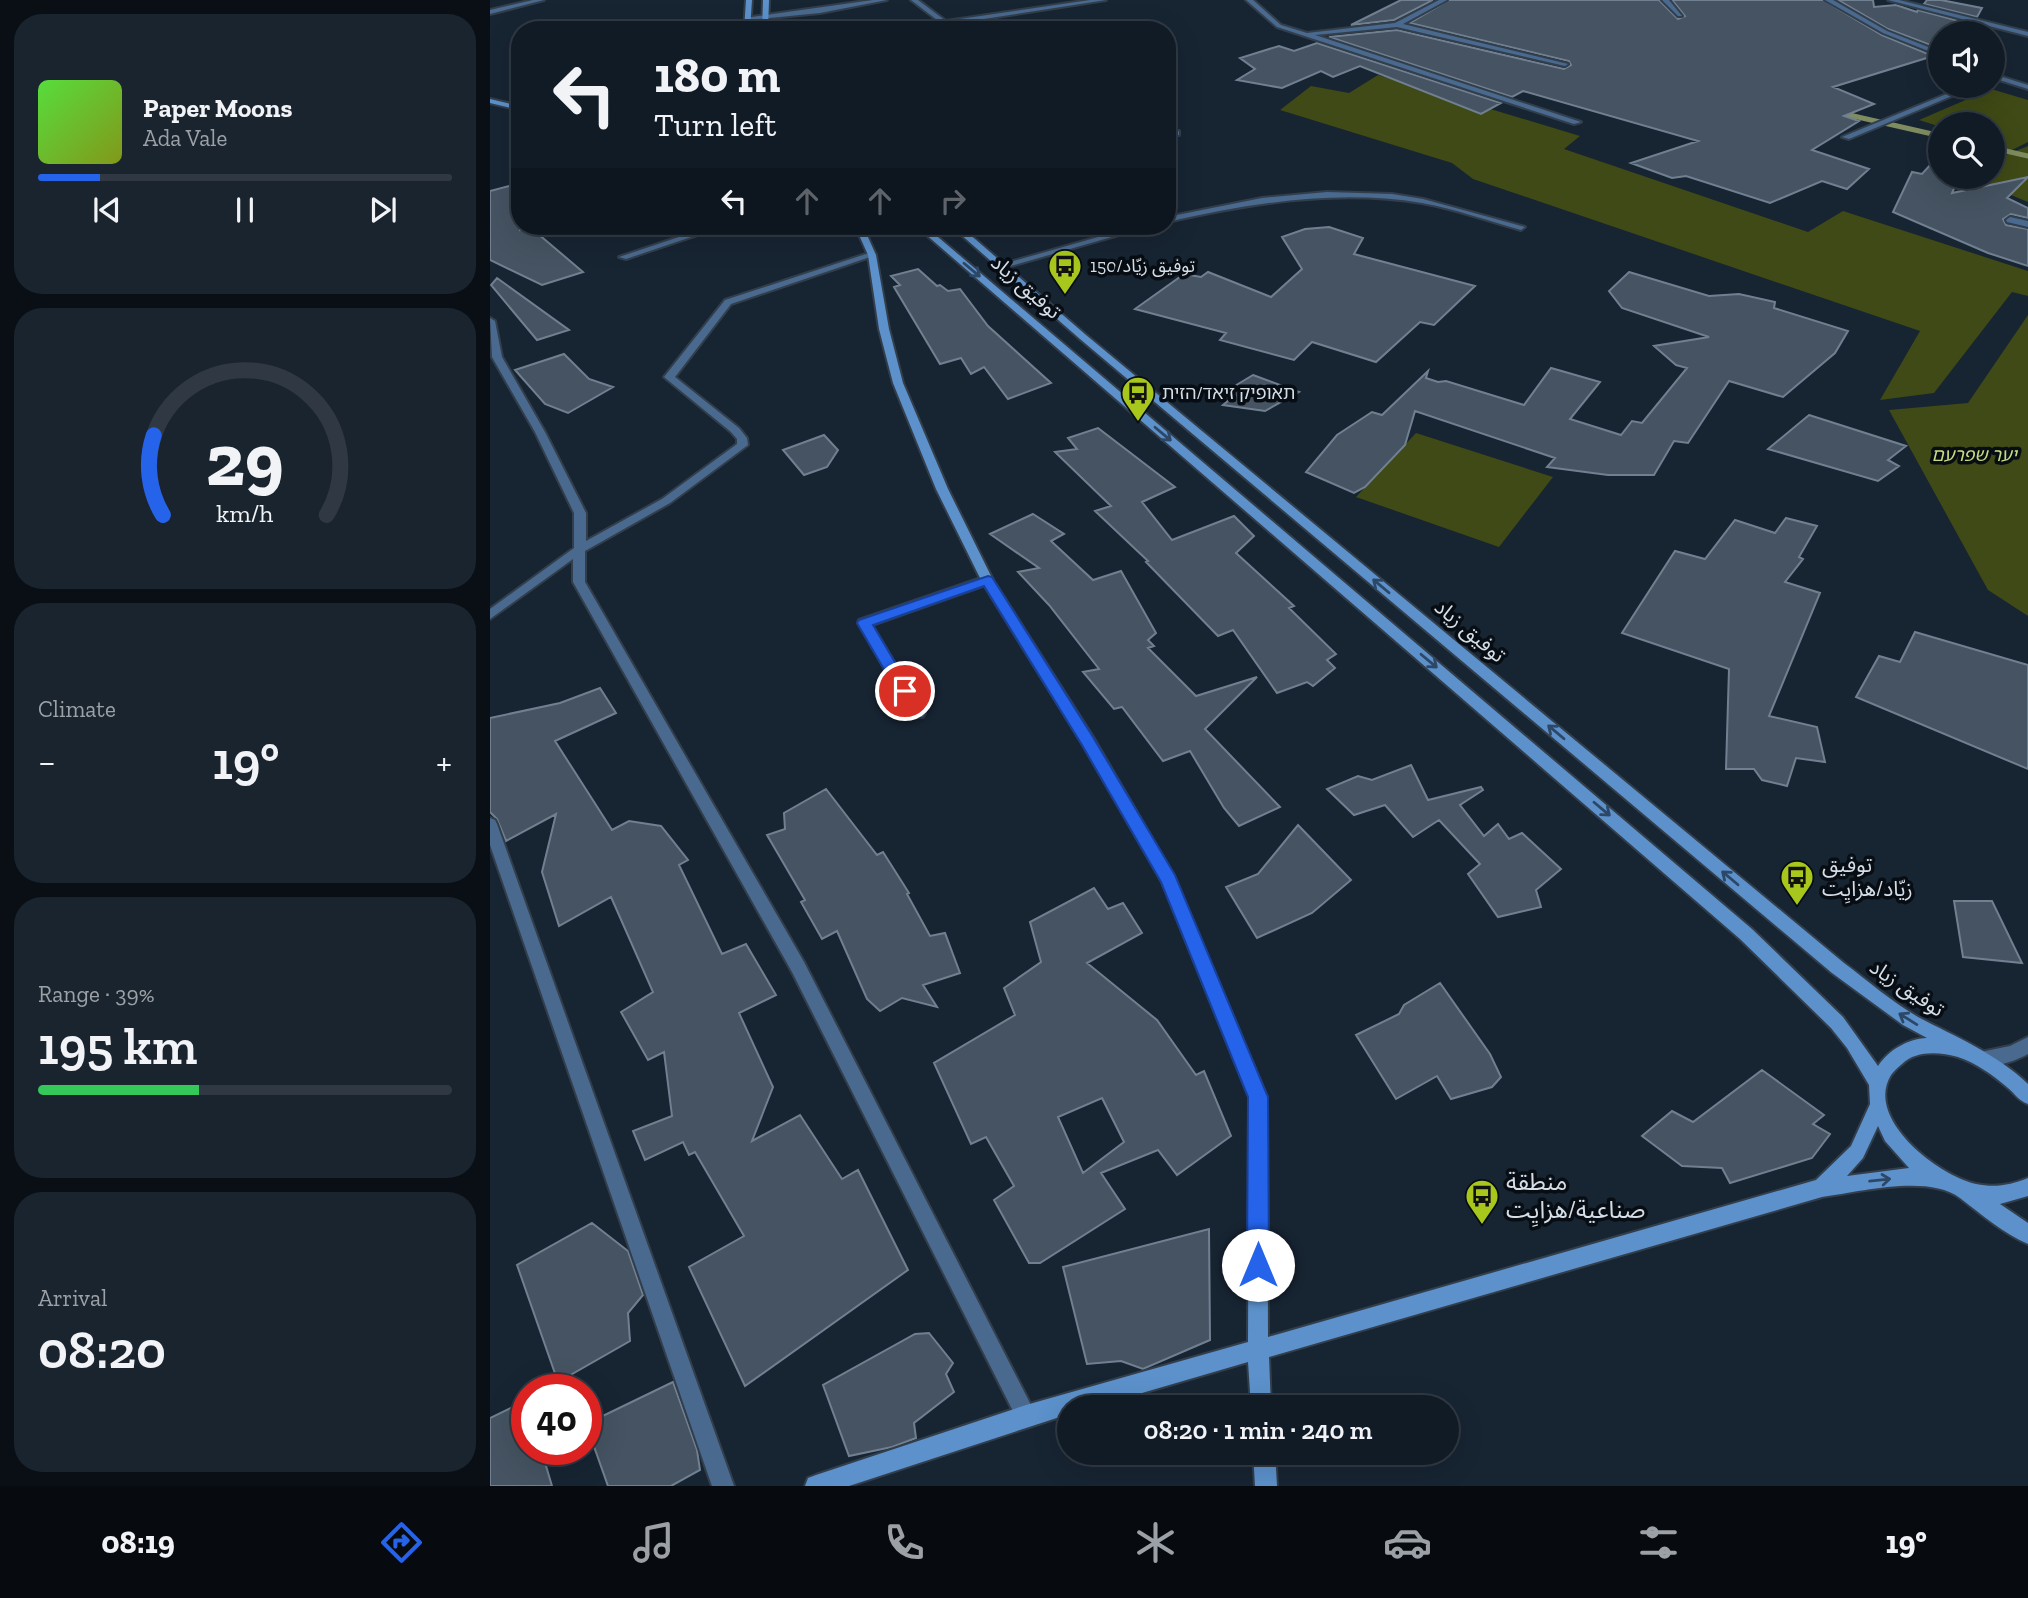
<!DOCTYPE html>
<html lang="en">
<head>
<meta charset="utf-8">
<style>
  body { margin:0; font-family:"Zilla Slab","Noto Sans Arabic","Noto Sans Hebrew",serif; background:#1a242e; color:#f1f3f6; height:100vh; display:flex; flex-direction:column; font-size:26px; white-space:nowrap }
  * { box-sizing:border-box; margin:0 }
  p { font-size:23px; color:#9ca1a7 }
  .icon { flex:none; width:38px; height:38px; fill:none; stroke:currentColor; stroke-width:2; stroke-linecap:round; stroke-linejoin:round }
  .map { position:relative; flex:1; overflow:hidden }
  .sheet { display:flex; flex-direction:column; gap:14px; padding:14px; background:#090f15; width:490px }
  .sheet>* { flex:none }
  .top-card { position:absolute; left:21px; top:21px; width:665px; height:214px; border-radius:28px; box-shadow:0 7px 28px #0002,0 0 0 2px #303943; background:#111b26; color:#f1f3f6; overflow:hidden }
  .controls { position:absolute; left:1438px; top:21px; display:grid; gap:14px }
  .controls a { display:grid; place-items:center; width:77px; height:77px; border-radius:50%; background:#111b26; box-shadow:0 7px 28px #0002,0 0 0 2px #303943; font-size:35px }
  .speed { position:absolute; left:21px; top:1374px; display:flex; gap:14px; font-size:35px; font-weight:700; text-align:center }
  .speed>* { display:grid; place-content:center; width:91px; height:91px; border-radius:50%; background:#111b26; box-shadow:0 7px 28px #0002,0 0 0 2px #303943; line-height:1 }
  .speed .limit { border:10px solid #d22; background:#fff; color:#111 }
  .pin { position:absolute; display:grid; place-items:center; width:60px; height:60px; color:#fff; margin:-30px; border:4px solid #fff; border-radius:50%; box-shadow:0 2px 7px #0007 }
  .me { position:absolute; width:77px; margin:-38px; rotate:0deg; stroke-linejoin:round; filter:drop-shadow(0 0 5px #0008) }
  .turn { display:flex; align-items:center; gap:24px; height:147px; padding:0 28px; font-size:32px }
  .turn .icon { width:91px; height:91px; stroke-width:2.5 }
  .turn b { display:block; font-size:49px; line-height:60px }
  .lanes { display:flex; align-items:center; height:66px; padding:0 28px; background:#0003; justify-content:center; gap:35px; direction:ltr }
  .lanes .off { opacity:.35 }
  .big { font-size:52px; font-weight:600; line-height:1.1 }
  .sheet .card { flex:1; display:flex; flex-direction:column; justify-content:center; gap:10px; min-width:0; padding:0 24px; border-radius:28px; background:#1a242e }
  .sheet .dial { align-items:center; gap:0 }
  .dial svg { height:182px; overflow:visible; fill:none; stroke:#303943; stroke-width:7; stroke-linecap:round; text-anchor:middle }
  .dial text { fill:#f1f3f6; stroke:none }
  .song { display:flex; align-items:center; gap:21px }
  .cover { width:84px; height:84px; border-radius:10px; background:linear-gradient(135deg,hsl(110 70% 55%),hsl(70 70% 35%)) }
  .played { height:7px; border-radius:4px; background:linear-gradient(90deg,#2563eb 15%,#303943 15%) }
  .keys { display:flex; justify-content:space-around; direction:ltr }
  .heat { display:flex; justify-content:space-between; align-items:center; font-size:38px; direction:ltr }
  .charge { height:10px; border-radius:5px; background:linear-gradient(90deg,#34c759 39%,#303943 0) }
  .trip { position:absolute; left:567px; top:1395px; width:402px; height:70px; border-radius:35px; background:#111b26; box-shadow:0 7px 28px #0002,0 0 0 2px #303943; font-weight:600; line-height:70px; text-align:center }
  .menu { display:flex; height:112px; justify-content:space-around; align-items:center; background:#070b0f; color:#9ca1a7 }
  .menu .icon { width:49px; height:49px }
  .menu .on { color:#2563eb }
  .menu b { font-size:32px; color:#f1f3f6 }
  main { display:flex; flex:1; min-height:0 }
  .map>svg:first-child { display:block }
  .green { fill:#3f4a16 }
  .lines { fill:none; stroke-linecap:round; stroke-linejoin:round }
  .stream { stroke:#7f8c60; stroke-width:5 }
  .building { fill:#455362; stroke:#718091; stroke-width:2; fill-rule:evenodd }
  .street-casing { stroke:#323e4b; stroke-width:4 }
  .secondary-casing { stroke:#323e4b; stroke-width:4 }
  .street { fill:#49698e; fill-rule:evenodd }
  .secondary { fill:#5c91cb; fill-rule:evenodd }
  .oneway { stroke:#2d4866 }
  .route { fill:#2563eb; stroke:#184099; stroke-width:2 }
  .labels { text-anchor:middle; stroke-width:7; stroke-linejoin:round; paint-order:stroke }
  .far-poi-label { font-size:18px; fill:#d5dde7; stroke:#070d13; text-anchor:start }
  .far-park-label { font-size:18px; font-style:italic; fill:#c5dd7e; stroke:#070d13 }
  .street-label { font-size:21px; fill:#d5dde7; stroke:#070d13 }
  .poi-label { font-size:21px; fill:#d5dde7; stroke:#070d13; text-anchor:start }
  .near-poi-label { font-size:24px; fill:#d5dde7; stroke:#070d13; text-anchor:start }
</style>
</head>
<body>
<main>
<section class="sheet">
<div class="card">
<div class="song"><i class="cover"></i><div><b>Paper Moons</b><p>Ada Vale</p></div></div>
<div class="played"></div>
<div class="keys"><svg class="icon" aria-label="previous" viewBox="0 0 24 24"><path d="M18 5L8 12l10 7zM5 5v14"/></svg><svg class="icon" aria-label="pause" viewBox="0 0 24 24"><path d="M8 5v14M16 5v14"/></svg><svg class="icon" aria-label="next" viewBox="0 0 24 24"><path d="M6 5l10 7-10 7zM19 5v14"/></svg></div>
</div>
<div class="card dial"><svg viewBox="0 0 100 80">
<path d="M14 69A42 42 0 1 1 86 69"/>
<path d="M14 69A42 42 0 0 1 10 34" stroke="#2563eb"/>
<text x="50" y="56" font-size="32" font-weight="700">29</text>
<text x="50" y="72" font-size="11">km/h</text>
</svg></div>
<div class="card"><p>Climate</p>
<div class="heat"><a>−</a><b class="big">19°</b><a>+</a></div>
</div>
<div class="card"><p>Range · 39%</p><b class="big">195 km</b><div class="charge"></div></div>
<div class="card"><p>Arrival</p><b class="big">08:20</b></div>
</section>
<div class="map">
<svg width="1538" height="1486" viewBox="0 0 1538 1486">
  <rect width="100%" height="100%" fill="#172432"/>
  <path class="green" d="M888 75 1090 136 1074 149 1318 232 1353 211 1538 271V296L1522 292 1444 393 1390 400 1430 331 983 179 962 163 790 110 821 86 859 93Z
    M1501 89 1538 100V142L1520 151 1503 145V124H1451V127L1429 120Z
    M1538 146V202L1477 177H1503V160Z
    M1538 315V616L1498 590 1399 410 1478 403Z
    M926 433 1063 477 1009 547 866 497Z"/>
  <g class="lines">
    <path class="stream" d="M1346 112 1451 136
      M1503 148 1538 156"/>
  </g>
  <path class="building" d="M911 0H943L904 20 861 25Z
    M959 0H1169L1188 19 1195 16 1182 0H1333L1392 35 1443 56 1343 87 1384 104 1354 116 1369 121 1322 150 1379 169 1357 189 1332 181 1280 203 1196 176 1182 178 1141 163 1208 141 1033 91 1022 97 839 37 907 30 1074 69 1081 65 1079 61 920 23Z
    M1348 0H1383L1384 7 1406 5 1427 12 1428 10 1484 25 1479 33 1451 30V49L1398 29Z
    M1437 0H1451L1492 8 1487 17 1434 4Z
    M827 43 1011 103 991 114 870 66 843 77 831 71 792 88 747 80 765 69 750 58 789 46 804 51Z
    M1451 153V177H1469L1462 193 1538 177 1517 198 1538 208V218L1521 214 1513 219 1516 225 1538 229V266L1498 253 1403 212 1422 172 1432 174Z
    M30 183V230L40 227 93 272 52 285 0 260V191Z
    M839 227 873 238 864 254 985 286 944 325 930 322 886 362 822 342 804 360 730 340 736 333 645 309 694 274 711 277 718 272 781 297 812 269 792 237 815 229Z
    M428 269 447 286 450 285 458 291 470 289 498 326 561 383 518 399 494 367 481 374 471 358 450 364 404 287 410 285 401 276Z
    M1139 272 1219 296 1249 294 1285 302 1284 308 1358 331 1345 353 1293 397 1239 381 1198 443 1184 441 1164 475H1118L1057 467 1065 458 925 411 915 445 875 487 864 493 816 472 847 435 882 412 892 415 938 371 936 378 948 382 956 381 1034 405 1061 368 1110 382 1080 419 1131 435 1142 421 1152 423 1197 368 1186 365 1164 346 1219 337 1132 308 1119 291Z
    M7 278 79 330 47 340 1 285Z
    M74 354 99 379 123 387 78 413 55 404 25 370Z
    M763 375 809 392 775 411 733 405 745 395 738 390Z
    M1319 415 1416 446 1398 460 1409 466 1388 481 1278 449Z
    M608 428 685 487 652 502 682 540 744 516 764 536 746 553 804 606 799 608 846 654 837 660 845 668 823 686 817 682 787 693 743 630 728 636 656 562 658 561 605 511 621 506 565 452 587 449 578 438Z
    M334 435 348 450 337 467 314 475 293 450Z
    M543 514 574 534 561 541 603 580 631 571 666 633 658 640 664 646 658 648 706 696 767 677 715 729 790 807 749 826 734 808 700 751 673 761 632 707 624 709 593 672 609 669 559 605 528 572 549 568 500 534Z
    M1296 518 1327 526 1309 557 1313 559 1295 582 1330 593 1279 716 1327 727 1335 762 1306 758 1297 786 1272 780 1264 769H1236L1239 669 1132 633 1185 551 1215 559 1245 520 1285 533Z
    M1425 632 1538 665V769L1366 697 1389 656 1410 662Z
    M110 688 126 713 65 741 122 830 139 821 171 826 198 860 189 865 232 954 256 944 286 995 249 1013 283 1087 262 1141 310 1115 352 1179 368 1170 418 1270 255 1386 199 1267 254 1236 205 1152 199 1155 193 1142 155 1160 143 1131 182 1116 174 1052 158 1060 131 1012 163 992 121 897 69 926 52 872 66 814 16 841 7 819 0 812V718L70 703Z
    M921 765 938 800 991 787 993 790 970 805 994 836 1008 824 1019 839 1032 833 1071 869 1046 890 1051 907 1008 917 978 874 990 864 949 820 923 837 895 805 864 815 837 789 868 776 882 780Z
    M336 789 387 855 393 852 419 893 417 894 440 936 455 933 470 973 433 985 447 1007 412 998 390 1011 377 999 347 931 332 939 311 902 315 900 277 835 295 829 294 813Z
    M808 825 861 880 822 913 767 938 736 887 768 874Z
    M604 888 618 909 633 903 652 933 597 963 667 1020 706 1075 714 1071 741 1136 687 1175 668 1150 611 1173 635 1209 550 1263H539L504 1200 524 1186 496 1137 481 1144 444 1063 525 1015 514 988 551 962 540 922ZM612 1098 634 1142 593 1173 568 1117Z
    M1464 901H1502L1532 963 1473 957Z
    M950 983 1000 1054 1011 1077 1002 1087 961 1099 947 1076 906 1099 866 1035 909 1014 914 1005Z
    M1272 1070 1334 1115 1323 1124 1340 1134 1322 1158 1240 1183 1232 1168 1192 1166 1152 1136 1182 1111 1203 1122Z
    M102 1223 138 1251 153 1295 138 1313 140 1341 68 1382 27 1265Z
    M719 1229 720 1340 653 1369 631 1361 597 1364 573 1267Z
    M439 1333 463 1363 456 1374 464 1392 424 1423 426 1438 402 1447 359 1456 333 1385 425 1334Z
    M183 1382 207 1450 210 1470 181 1486H118L96 1424Z
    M37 1400V1449H51L62 1486H0V1418Z"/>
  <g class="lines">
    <defs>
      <path id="street" d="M43 0H54L0 14V10Z
        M383 0H397L330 13 258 20 255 18Z
        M421 0H428L456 21 600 0H616L461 24 466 30H460Z
        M756 0H763L791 25 817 33 905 23 949 0H957L913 24 1078 64 1075 66 907 27 825 35 1091 122 1084 124 787 27Z
        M1172 0H1179L1192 16H1188Z
        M1335 0H1343L1397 31 1451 52V56L1393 33Z
        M1398 0H1409L1538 32V36Z
        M1503 74 1538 85V89L1503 78Z
        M1476 86H1486L1359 139 1352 137Z
        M689 131V135L677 136V132Z
        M837 192 902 194 933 199 1035 227 1031 230C998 221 966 209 932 203 847 189 761 203 677 222V217L772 198Z
        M1520 217 1538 221V227L1517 222 1516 220Z
        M222 226H234L136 259 129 257Z
        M647 226H660L514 268 506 266Z
        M379 253 386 255 241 304 185 377 249 428 257 438 258 445 180 503 95 551V582L314 962 543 1409 547 1416 543 1423 536 1427 529 1423 302 972 83 582V559L0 619V609L84 548V513L45 432 2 357 0 318 5 321 12 357 55 432 96 513V541L172 499 247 444V439L241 432 174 377 235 300Z
        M497 576 503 580 501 583 382 625 435 714 433 717H423L368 623 369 620Z
        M0 818 5 820 7 824 244 1486H222L0 845Z
        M1538 1037V1054C1525 1061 1501 1070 1486 1065L1483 1059 1486 1053 1520 1046Z"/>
      <path id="secondary" d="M256 0H262L260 30H254Z
        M273 0H279L278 30H272Z
        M0 99 30 106V110L0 103Z
        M365 226H373L386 255 399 329 413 383 458 489 503 580 603 737 684 876 777 1097 778 1337 1326 1180 1361 1146 1380 1104 1379 1085 1357 1048 1341 1028 1250 939 426 226H435L1262 929 1353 1017 1388 1066C1399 1050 1417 1039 1437 1038L1413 1025 1342 973 590 339 461 226H470L596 335 1354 963C1378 981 1402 1002 1428 1017 1466 1037 1507 1054 1538 1084V1104C1529 1101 1525 1094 1518 1088 1503 1075 1486 1063 1468 1057 1450 1052 1426 1050 1412 1064 1408 1067 1404 1071 1401 1075 1374 1119 1449 1176 1486 1184 1505 1188 1521 1185 1538 1178V1196L1510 1204 1538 1223V1244C1514 1234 1491 1214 1470 1198 1438 1174 1370 1192 1332 1197L779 1357 781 1407H761L758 1362 604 1407H579V1414L359 1486H315L318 1478 326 1475 536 1405 758 1342 759 1097 672 882 593 745 491 580 446 489 403 383 389 329 378 255ZM1388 1126 1395 1141 1419 1168 1357 1176 1373 1158Z
        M763 1452H785L787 1486H765Z"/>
    </defs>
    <use href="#street" class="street-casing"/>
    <use href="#secondary" class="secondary-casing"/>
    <use href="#street" class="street"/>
    <use href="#secondary" class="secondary"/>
  </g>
  <defs><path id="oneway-shaft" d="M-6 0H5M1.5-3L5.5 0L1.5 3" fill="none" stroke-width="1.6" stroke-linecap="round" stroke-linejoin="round" transform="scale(1.75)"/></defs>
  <g class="oneway">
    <use href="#oneway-shaft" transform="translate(482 270) rotate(40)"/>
    <use href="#oneway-shaft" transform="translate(673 434) rotate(40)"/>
    <use href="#oneway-shaft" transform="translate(891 586) rotate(-140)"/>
    <use href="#oneway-shaft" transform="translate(939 661) rotate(40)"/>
    <use href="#oneway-shaft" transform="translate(1066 732) rotate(-140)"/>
    <use href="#oneway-shaft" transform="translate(1112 809) rotate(40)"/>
    <use href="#oneway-shaft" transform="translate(1240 878) rotate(-140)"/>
    <use href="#oneway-shaft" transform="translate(1418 1019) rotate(-148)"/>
    <use href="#oneway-shaft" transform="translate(1390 1180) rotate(-6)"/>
  </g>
  <path class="route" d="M498 576 502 577 603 737 685 875 778 1097 779 1265 776 1273 768 1276 760 1273 757 1265 758 1097 671 882 592 745 494 586 383 625 422 691 420 695H409L367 623 369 620Z"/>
  <defs>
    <symbol id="bus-pin" viewBox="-11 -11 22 30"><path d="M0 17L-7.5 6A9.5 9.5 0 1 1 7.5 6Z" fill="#a8c71d" stroke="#070d13"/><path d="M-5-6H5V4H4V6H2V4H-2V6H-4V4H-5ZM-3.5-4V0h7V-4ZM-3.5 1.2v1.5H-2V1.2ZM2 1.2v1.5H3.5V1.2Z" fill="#111"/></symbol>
  </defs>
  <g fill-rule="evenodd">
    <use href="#bus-pin" x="556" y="247" width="38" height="52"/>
    <use href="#bus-pin" x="629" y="374" width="38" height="52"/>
    <use href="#bus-pin" x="1288" y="858" width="38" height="52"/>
    <use href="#bus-pin" x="973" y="1177" width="38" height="52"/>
  </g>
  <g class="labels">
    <g class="far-poi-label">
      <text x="600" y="272">توفيق زيّاد/150</text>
      <text x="672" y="399">תאופיק זיאד/הזית</text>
    </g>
    <g class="far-park-label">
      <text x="1484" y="461">יער שפרעם</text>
    </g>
    <g class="street-label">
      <text transform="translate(536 287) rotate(41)" y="7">توفيق زياد</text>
      <text transform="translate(980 631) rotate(40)" y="7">توفيق زياد</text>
      <text transform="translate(1417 988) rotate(34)" y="7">توفيق زياد</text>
    </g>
    <g class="poi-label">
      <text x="1332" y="872">توفيق<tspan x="1332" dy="24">زيّاد/هزايِت</tspan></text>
    </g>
    <g class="near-poi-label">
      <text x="1016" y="1190">منطقة<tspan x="1016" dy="28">صناعية/هزايِت</tspan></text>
    </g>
  </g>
</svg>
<div class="controls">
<a><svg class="icon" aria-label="sound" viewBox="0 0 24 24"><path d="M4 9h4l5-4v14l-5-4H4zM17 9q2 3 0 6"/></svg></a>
<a><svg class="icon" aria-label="search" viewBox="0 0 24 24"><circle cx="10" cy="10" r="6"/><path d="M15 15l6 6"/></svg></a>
</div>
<div class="speed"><div class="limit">40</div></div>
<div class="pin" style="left:415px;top:691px;background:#d93025"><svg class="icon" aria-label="arrive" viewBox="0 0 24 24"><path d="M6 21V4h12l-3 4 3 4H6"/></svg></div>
<svg class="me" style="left:768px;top:1265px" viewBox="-20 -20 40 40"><circle r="19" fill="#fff"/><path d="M0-13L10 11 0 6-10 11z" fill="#2563eb"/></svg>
<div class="trip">08:20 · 1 min · 240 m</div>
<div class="top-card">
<div class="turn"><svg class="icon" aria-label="left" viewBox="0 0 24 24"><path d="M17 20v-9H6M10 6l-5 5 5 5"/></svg><div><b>180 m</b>Turn left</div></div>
<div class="lanes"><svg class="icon" aria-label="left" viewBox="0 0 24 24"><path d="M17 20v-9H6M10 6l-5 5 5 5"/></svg><svg class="icon off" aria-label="ahead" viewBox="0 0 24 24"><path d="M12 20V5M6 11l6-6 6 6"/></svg><svg class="icon off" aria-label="ahead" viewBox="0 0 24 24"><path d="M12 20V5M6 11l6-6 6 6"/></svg><svg class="icon off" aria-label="right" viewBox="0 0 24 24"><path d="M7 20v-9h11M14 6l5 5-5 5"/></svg></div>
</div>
</div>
</main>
<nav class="menu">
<b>08:19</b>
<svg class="icon on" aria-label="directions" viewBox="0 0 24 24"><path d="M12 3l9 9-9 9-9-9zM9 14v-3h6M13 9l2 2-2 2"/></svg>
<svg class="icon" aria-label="music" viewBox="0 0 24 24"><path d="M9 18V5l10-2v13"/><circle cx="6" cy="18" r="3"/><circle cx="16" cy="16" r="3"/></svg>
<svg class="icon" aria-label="phone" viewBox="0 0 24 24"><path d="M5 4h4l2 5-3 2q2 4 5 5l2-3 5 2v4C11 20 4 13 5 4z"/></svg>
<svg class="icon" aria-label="climate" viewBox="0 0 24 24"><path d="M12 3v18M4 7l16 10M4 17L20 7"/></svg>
<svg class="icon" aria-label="car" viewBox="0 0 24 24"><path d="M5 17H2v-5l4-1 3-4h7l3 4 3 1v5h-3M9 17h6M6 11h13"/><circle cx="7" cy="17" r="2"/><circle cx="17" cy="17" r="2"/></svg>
<svg class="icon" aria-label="filters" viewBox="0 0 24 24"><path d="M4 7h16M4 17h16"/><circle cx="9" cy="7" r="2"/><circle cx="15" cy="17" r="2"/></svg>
<b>19°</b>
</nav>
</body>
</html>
